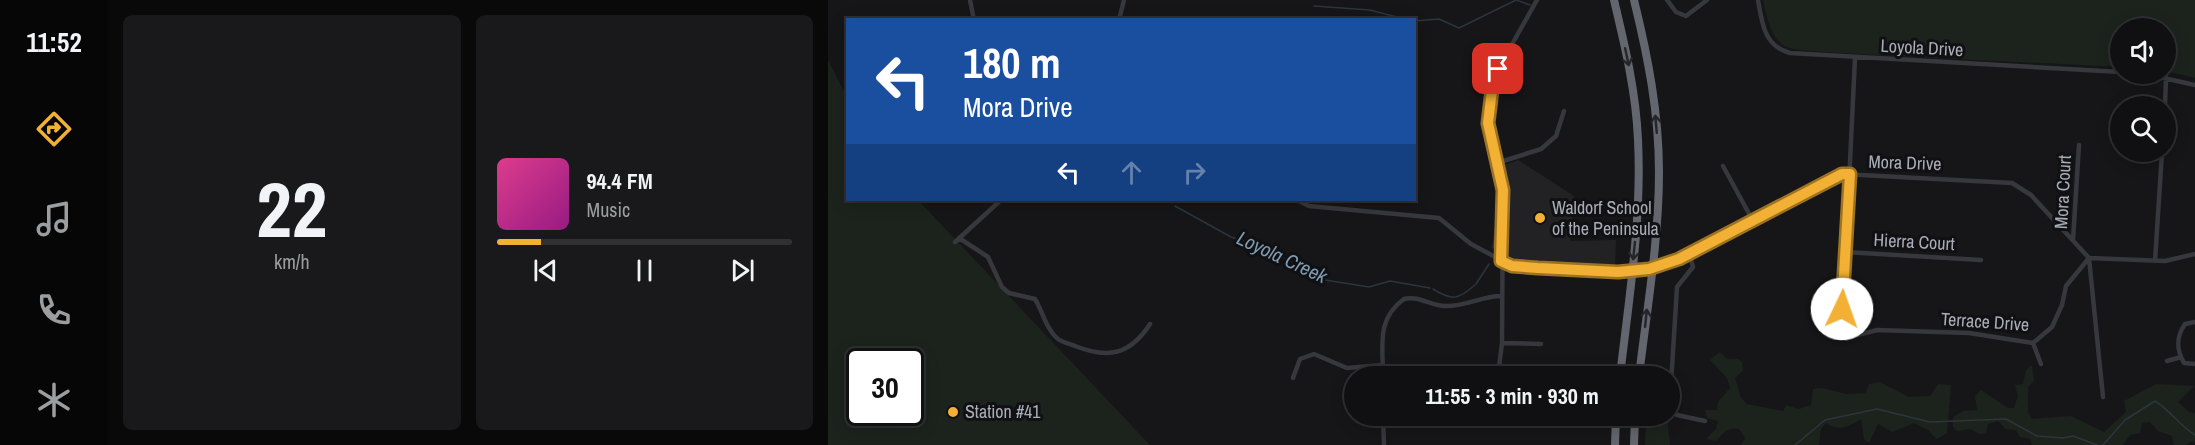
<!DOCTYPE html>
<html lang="en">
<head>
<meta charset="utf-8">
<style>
  body { margin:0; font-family:"Archivo Narrow",sans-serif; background:#19191b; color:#f1f3f6; height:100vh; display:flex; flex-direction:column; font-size:22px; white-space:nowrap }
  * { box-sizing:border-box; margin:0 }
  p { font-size:20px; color:#9c9d9f }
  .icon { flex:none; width:33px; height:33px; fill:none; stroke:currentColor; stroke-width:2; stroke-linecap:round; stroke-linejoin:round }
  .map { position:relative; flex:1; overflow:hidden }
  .panel { display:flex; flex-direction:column; gap:15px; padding:15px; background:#09090a; width:720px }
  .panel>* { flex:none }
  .top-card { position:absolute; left:18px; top:18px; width:570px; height:183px; border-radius:0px; box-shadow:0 3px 15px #0003,0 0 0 2px #303032; background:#1a4fa0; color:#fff; overflow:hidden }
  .fabs { position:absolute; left:1282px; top:18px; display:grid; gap:12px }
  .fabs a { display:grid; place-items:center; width:66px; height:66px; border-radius:50%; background:#101012; box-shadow:0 3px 15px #0003,0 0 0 2px #303032; font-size:30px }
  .speed { position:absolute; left:18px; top:348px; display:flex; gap:12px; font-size:30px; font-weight:700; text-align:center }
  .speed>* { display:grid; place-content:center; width:78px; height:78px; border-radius:50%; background:#101012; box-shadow:0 3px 15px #0003,0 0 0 2px #303032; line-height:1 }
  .speed .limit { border:3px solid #111; border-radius:9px; background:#fff; color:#111 }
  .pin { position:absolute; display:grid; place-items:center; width:51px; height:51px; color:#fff; margin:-26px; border-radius:12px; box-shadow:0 3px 9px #0006 }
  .me { position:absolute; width:66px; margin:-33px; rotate:3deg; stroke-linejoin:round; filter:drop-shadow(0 0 4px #0008) }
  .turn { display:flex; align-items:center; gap:21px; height:126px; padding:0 18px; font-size:27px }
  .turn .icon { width:78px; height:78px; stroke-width:2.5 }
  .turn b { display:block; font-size:42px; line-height:51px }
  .lanes { display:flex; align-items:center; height:57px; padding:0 18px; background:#0003; justify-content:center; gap:30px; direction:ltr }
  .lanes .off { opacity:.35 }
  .panel .widget { flex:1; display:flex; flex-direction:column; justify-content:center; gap:9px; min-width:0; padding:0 21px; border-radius:9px; background:#19191b }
  .panel .dial { align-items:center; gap:0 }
  .dial b { font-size:78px; line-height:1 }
  .song { display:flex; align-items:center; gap:18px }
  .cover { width:72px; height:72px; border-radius:9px; background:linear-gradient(135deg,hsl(330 70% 55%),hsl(310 70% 35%)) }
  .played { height:6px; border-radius:3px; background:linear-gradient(90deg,#f2b134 15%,#303032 15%) }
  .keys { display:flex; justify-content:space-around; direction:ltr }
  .panel .tiles { flex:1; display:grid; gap:15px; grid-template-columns:repeat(2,1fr) }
  .trip { position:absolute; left:516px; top:366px; width:336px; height:60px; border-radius:30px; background:#101012; box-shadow:0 3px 15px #0003,0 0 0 2px #303032; font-weight:800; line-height:60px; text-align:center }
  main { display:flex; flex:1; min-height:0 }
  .menu { display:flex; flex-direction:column; width:108px; justify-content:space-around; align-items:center; background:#060607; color:#9c9d9f }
  .menu .icon { width:42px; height:42px }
  .menu .current { color:#f2b134 }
  .menu b { font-size:27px; color:#f1f3f6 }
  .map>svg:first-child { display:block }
  .built { fill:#222225 }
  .green { fill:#1c231d; fill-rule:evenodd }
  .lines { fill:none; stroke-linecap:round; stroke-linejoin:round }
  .stream { stroke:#2c353c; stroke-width:1.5 }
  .street { stroke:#37383d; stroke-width:4.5 }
  .highway { stroke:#63666e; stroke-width:8 }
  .street-bridge { stroke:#37383d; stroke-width:4.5 }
  .oneway { stroke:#26262a }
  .route-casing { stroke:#9d7322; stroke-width:15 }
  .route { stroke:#f2b134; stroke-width:10 }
  .poi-dot { fill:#f2b134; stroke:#111113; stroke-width:2 }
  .labels { text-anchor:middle; stroke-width:6; stroke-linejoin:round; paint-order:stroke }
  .street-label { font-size:18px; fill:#a8adb8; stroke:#111113 }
  .poi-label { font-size:18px; fill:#a8adb8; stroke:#111113; text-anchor:start }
  .water-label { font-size:20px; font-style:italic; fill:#7f9bb3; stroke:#111113 }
</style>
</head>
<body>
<main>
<nav class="menu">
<b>11:52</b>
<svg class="icon current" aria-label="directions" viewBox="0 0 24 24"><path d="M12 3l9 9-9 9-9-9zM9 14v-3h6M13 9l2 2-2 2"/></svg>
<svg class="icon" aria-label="music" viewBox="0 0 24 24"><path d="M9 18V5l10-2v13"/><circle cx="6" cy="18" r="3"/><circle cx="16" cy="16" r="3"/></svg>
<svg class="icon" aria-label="phone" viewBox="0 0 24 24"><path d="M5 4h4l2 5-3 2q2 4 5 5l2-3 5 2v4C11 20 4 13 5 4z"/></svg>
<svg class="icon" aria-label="climate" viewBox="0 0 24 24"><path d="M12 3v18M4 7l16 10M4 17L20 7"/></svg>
</nav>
<section class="panel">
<div class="tiles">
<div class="widget dial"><b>22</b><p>km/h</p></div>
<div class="widget">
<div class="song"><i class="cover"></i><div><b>94.4 FM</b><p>Music</p></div></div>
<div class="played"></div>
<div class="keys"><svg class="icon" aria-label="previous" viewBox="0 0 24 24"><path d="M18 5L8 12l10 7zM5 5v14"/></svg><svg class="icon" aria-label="pause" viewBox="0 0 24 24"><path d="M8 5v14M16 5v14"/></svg><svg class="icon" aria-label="next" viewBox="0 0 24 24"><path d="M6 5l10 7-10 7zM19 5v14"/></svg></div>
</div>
</div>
</section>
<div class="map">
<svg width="1367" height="445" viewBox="0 0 1367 445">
  <rect width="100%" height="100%" fill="#161618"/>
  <path class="built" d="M690 160 746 196 742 241 788 240 787 268 720 264 679 258 680 192 674 166Z"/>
  <path class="green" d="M935 0H1367V78L1338 71V28H1293V67L1011 53C958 48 947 58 935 0Z
    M0 60 19 97 20 200H90L322 445H0ZM32 362H82V412H32Z
    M892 352 899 359H910L914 362 915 370 907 378 913 398 919 404 955 411 958 405 971 409 983 405 985 389 994 388 1018 394 1038 393 1041 384 1052 382 1081 397 1102 396 1110 384 1123 385 1119 433 1109 439 1100 430 1086 423 1064 432 1050 424 1041 443 1036 439 1033 419C1020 427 1011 432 998 423L993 429 991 445H913L917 438 911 429C900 427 895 433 888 441L878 439 888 429 890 421 879 418 877 410H889L890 402 902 388 899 378 882 360Z
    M1204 365 1206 381 1200 387V413L1204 419 1243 416 1276 432 1298 412 1296 401 1328 384 1366 386 1350 402 1361 412 1367 413V443L1364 441 1358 445H1346L1344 436 1330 431 1322 422 1314 423 1312 433 1302 435 1295 445H1204L1202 439 1192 437 1188 430 1178 429 1170 421 1160 424 1158 433 1151 434 1143 429 1129 431 1125 427V417L1135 411 1149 410 1147 396 1153 390 1180 408H1186L1190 396 1187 385 1195 384 1198 370Z
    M821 416H839L842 445H817L818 420Z"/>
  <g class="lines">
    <path class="stream" d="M486 6 542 10 580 20
      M586 21 611 19 631 28 688 0 702 5
      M653 124 671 200 665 248
      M347 206 403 237 436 247 497 280 541 287 562 281 602 288
      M648 284 661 264
      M605 289C624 301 630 300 647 285
      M967 445 997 420 1049 409 1102 422 1178 419 1209 436 1235 438 1245 436 1269 445
      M1275 445 1297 420 1327 401C1343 411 1351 425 1367 435"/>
    <path class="street" d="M142 0 146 20
      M839 0 848 12 858 16 879 0
      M930 0C934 23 936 46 962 53L1293 72
      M291 20 296 0
      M1027 58 1014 328 1018 338 1049 330 1141 333 1205 343 1224 327 1234 305 1238 286 1261 258
      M1318 74 1367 85
      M1337 106 1338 77
      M669 163 713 149 728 136 736 111
      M895 166 925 221
      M469 200 481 206 611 218 643 244 684 266 790 272
      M131 238 160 257 174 287 181 293 207 299C215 312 218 329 230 339 234 342 242 344 247 346 280 359 302 355 322 324
      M1245 240 1251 145
      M127 242 173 200
      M1017 252 1153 260
      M1261 258 1275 397
      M1261 258 1337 261 1367 254
      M1327 261 1334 152
      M836 265 1014 174 1184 183 1203 195 1261 258
      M1367 322 1357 324C1348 337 1348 349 1356 363L1367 364
      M674 343 713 344
      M1205 343 1213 364
      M1339 361 1353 357
      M555 376C555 346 548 319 576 299 591 295 603 306 617 306 636 307 654 296 673 296
      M670 376 674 343 675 190 660 123 664 90 670 69 709 0
      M465 378 472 359 486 354 519 368 555 365
      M842 400 849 287 865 267 861 253
      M842 409 849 415 877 421
      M555 416 556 445"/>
    <path class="highway" d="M786 0C797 46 808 92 810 140 814 219 801 298 792 376
      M806 0C820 57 831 113 831 172 831 240 819 309 811 376
      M787 445 788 416
      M806 445 807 416"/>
    <path class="street-bridge" d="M790 272 836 265"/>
  </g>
  <defs><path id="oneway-shaft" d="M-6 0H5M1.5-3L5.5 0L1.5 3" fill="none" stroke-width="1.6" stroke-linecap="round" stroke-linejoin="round" transform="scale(1.5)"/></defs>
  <g class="oneway">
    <use href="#oneway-shaft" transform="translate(799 57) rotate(78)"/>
    <use href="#oneway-shaft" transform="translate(828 124) rotate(-95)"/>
    <use href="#oneway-shaft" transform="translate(806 251) rotate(96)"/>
    <use href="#oneway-shaft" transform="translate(818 318) rotate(-84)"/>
  </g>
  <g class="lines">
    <defs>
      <path id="route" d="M670 69 664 90 660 123 675 190 673 261 684 266 710 268 790 272 821 269 851 259 1014 174H1022L1014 309"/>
    </defs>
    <use href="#route" class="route-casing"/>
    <use href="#route" class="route"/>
  </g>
  <g class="poi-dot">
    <circle cx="712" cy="218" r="6"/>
    <circle cx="125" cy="412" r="6"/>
  </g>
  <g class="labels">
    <g class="street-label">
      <text transform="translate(1094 48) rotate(3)" y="6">Loyola Drive</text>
      <text transform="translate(1077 163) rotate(2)" y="6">Mora Drive</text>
      <text transform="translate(1235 192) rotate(-87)" y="6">Mora Court</text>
      <text transform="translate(1086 242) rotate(3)" y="6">Hierra Court</text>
      <text transform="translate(1157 322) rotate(4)" y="6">Terrace Drive</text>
    </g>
    <g class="poi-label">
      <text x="724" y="214">Waldorf School<tspan x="724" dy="21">of the Peninsula</tspan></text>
      <text x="137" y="418">Station #41</text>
    </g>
    <g class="water-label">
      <text transform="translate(454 257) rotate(25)" y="7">Loyola Creek</text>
    </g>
  </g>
</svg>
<div class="fabs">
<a><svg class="icon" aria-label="sound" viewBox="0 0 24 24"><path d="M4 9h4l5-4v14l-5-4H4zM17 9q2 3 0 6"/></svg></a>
<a><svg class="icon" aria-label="search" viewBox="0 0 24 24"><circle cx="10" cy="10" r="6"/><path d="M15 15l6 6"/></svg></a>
</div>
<div class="speed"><div class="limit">30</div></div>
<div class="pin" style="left:670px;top:69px;background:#d93025"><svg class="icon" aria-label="arrive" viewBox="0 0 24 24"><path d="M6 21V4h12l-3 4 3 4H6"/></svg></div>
<svg class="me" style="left:1014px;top:309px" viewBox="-20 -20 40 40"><circle r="19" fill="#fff"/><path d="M0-13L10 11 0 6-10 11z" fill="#f2b134"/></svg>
<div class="trip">11:55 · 3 min · 930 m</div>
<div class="top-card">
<div class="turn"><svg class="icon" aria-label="left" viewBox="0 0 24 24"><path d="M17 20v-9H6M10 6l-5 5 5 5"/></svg><div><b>180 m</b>Mora Drive</div></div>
<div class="lanes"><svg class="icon" aria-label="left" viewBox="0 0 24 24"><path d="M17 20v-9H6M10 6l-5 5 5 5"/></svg><svg class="icon off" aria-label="ahead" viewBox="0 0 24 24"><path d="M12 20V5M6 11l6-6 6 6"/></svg><svg class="icon off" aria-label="right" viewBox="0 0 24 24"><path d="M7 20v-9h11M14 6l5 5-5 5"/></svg></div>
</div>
</div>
</main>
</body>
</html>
